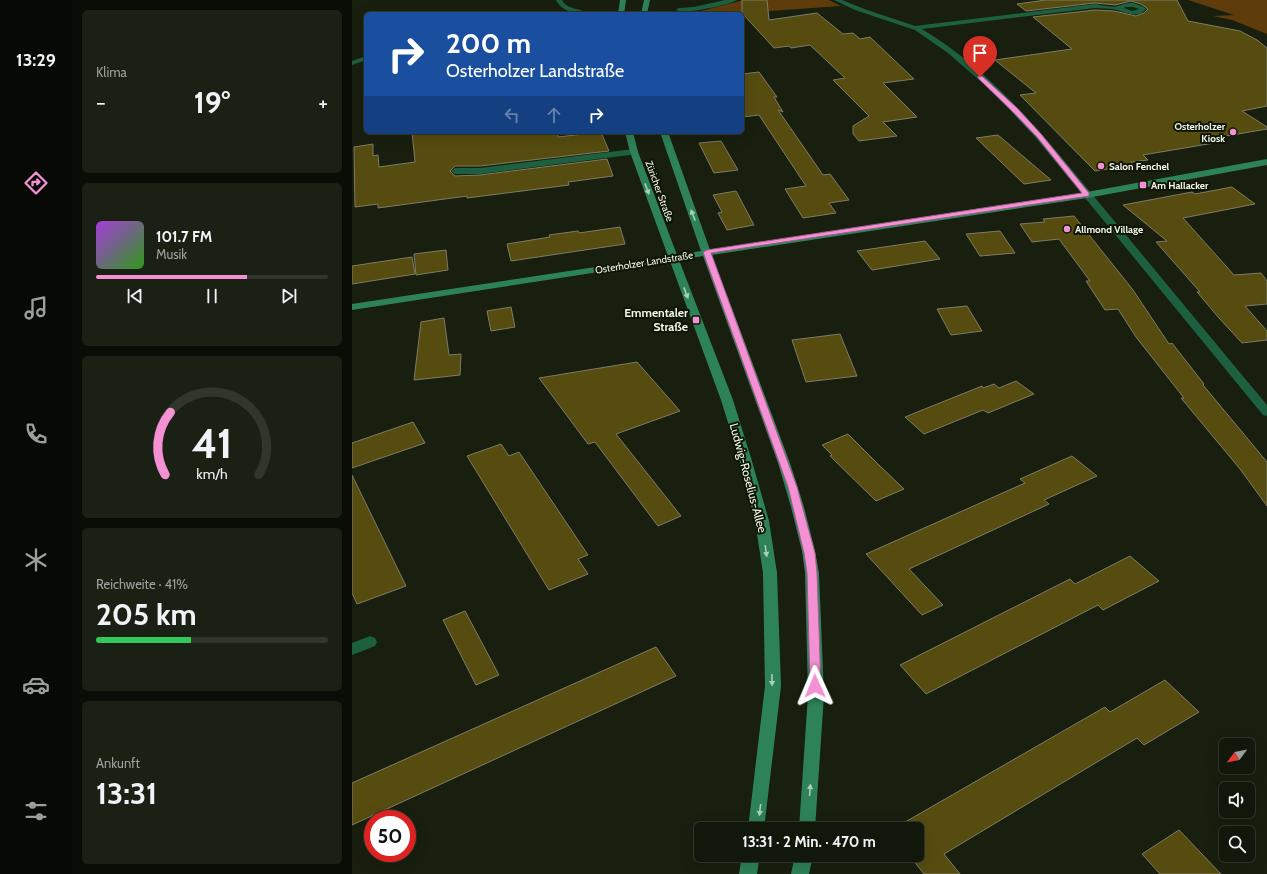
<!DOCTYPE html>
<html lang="de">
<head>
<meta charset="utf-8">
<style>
  body { margin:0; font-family:Cabin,sans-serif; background:#1b2014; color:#f1f3f6; height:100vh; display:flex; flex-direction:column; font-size:15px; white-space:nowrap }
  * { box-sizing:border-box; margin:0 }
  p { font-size:13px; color:#9c9f9d }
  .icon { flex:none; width:22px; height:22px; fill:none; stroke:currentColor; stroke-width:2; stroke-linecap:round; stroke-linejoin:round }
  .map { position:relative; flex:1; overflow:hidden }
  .panel { display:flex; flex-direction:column; gap:10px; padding:10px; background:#0a0d06; width:280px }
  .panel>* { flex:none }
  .hud { position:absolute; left:12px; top:12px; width:380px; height:122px; border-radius:6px; box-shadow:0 4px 16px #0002,0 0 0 1px #31362c; background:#1a4fa0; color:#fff; overflow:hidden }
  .needle { width:26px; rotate:238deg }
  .buttons { position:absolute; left:867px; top:738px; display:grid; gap:8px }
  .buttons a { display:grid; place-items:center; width:36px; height:36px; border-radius:6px; background:#12170b; box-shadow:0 4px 16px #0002,0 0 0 1px #31362c; font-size:20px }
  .speed { position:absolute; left:12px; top:810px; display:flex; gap:8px; font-size:20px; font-weight:700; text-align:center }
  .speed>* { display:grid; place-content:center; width:52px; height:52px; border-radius:50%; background:#12170b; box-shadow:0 4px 16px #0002,0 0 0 1px #31362c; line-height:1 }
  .speed .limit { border:6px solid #d22; background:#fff; color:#111 }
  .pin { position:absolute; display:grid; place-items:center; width:34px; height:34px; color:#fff; margin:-41px -17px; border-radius:50% 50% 50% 0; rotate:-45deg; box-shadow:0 0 4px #0007 }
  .pin .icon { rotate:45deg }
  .me { position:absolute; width:44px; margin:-22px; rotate:359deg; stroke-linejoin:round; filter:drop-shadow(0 0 3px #0008) }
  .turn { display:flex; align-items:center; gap:14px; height:84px; padding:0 16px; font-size:18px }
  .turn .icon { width:52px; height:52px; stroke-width:2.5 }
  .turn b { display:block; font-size:28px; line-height:34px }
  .lanes { display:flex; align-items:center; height:38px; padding:0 16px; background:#0003; justify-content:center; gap:20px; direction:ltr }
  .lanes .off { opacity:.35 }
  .big { font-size:30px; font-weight:800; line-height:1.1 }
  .panel .tile { flex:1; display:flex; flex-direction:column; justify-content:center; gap:6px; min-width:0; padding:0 14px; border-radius:6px; background:#1b2014 }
  .panel .dial { align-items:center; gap:0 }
  .dial svg { height:104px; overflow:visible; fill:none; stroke:#31362c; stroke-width:7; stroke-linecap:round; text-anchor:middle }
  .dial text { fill:#f1f3f6; stroke:none }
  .song { display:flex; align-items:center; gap:12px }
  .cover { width:48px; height:48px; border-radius:6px; background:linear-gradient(135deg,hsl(280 70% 55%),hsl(110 70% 35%)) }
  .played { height:4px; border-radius:2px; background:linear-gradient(90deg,#f491d4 65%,#31362c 65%) }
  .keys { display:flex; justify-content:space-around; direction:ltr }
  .heat { display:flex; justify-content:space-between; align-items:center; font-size:22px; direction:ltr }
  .charge { height:6px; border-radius:3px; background:linear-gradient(90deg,#34c759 41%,#31362c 0) }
  .trip { position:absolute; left:342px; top:822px; width:230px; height:40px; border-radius:6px; background:#12170b; box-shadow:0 4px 16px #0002,0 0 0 1px #31362c; font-weight:800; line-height:40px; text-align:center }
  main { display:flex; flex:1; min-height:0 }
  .menu { display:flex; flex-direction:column; width:72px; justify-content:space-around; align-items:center; background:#070904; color:#9c9f9d }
  .menu .icon { width:28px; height:28px }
  .menu .selected { color:#f491d4 }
  .menu b { font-size:18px; color:#f1f3f6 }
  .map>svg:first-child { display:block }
  .green { fill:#5e3c0b }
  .building { fill:#564c10; stroke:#7f7b65 }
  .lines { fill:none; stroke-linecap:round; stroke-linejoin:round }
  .street { fill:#1d6040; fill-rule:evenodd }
  .secondary { fill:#2e825a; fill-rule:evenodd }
  .oneway { fill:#adceb9 }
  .route { fill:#f491d4; stroke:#9f5e8a }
  .poi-dot { fill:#f491d4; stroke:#0f1606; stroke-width:1.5 }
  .labels { text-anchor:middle; stroke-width:4; stroke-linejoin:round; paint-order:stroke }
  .far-poi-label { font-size:10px; font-weight:bold; fill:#f1f7ec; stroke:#0f1606; text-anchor:start }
  .far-street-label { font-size:10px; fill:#f1f7ec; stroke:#0f1606 }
  .poi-label { font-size:12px; font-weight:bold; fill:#f1f7ec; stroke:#0f1606; text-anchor:end }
  .street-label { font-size:12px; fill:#f1f7ec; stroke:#0f1606 }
</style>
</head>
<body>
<main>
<nav class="menu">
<b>13:29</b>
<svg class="icon selected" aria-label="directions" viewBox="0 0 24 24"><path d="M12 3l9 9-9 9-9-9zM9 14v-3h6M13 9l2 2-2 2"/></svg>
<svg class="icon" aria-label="music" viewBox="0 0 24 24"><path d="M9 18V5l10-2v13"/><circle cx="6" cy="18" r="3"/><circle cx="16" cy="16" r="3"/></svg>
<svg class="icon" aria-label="phone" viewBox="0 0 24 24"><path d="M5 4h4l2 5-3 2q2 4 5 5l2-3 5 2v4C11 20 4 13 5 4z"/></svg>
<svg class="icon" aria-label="climate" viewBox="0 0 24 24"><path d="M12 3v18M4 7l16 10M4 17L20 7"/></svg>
<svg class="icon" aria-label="car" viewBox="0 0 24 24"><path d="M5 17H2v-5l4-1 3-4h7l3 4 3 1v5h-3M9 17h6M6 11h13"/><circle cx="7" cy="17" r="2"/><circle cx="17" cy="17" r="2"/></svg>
<svg class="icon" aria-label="filters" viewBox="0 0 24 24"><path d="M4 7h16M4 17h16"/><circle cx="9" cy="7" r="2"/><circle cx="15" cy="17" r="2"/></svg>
</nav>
<section class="panel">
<div class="tile"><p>Klima</p>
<div class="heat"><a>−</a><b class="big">19°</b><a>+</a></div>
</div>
<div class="tile">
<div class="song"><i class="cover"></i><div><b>101.7 FM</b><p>Musik</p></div></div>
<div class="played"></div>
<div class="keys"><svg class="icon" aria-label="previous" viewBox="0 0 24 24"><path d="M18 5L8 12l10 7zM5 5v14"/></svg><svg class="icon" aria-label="pause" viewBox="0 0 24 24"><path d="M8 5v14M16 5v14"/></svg><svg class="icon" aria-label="next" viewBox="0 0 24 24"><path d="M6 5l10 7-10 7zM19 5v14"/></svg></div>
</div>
<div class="tile dial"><svg viewBox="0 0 100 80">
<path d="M14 69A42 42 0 1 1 86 69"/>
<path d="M14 69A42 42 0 0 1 18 21" stroke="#f491d4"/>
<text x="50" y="56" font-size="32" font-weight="700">41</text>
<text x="50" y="72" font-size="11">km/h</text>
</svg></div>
<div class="tile"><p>Reichweite · 41%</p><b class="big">205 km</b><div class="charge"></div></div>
<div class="tile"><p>Ankunft</p><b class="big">13:31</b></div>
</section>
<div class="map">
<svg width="915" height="874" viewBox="0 0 915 874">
  <rect width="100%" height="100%" fill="#181f0f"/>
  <path class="green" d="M392 0H477L489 6 388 13 337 14Z
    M836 0H915V34L880 20 861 16 882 15Z"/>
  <path class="building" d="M390 0H415L417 20 465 13 491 34 501 33 508 39 518 37 562 79 531 83 565 117 531 122 545 136 507 141 501 134V126L517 116 481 80 493 78 458 45 439 48 437 46 422 48 390 13Z
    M694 0H825L836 21 888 31 905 40 915 48V106L890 111 915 127V129L868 137 874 141 791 155 796 160 779 162 782 165 743 171 668 95 684 93 643 60 720 49 681 17 743 10 762 11 784 16 792 13 796 9 789 4 779 1 763 5 743 3 674 11 665 4Z
    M407 72 425 97H422L431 112 426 110 471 175 478 174 497 200 477 203 484 213 451 218 433 189 454 186 407 115 390 117V74Z
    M60 132H206V137L249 132 257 151 128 166H103L98 171 103 176 128 175 255 159 261 176 216 182 217 185 115 198V196L26 208V204L3 207 2 147 21 144V156L26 155 27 167 63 162Z
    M646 135 699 180 672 184 624 138Z
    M369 141 379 158 386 170 362 173 347 143Z
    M880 187 903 204 831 218 882 275 909 273 915 281V304L893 306 915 331V340L890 343 867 318 845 292H848L804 242 815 241 771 205 840 192 843 194Z
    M384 191 402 225 375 230 366 213 370 212 361 195Z
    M722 216 781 290 817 344 820 343 852 384 851 385 915 462V506L888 469 829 398H832L784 337 766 309 753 310 734 281H738L707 239 680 242 668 224 693 222 691 219Z
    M268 227 273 244 159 261 155 244 198 237 197 235 226 231 227 233Z
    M648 231 663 253 628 256 614 234Z
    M573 241 588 259 520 270 505 251Z
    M94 250 96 270 64 275 62 254Z
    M60 257 63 274 0 284V266Z
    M615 306 630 331 599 335 585 309Z
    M159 307 163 327 139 331 135 311Z
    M92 318 97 355 109 354 108 375 62 380 69 322Z
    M488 334 505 376 454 382 440 340Z
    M285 362 328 411 264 434 329 516 306 526 243 442 236 444 187 378Z
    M664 381 682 394 636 413 631 410 572 434 553 417 630 386 631 388 642 384 647 388Z
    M61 422 73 443 0 468V443Z
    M496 434 527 465 552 489 524 501 478 456 480 455 470 445Z
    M149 444 157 456 167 452 236 555 226 559 236 574 197 590 115 456Z
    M720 456 745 476 692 500 697 504 557 569 591 605 570 615 514 554 673 483 668 479Z
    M0 475 54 586 5 604 0 593Z
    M778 556 807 581 751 610 746 605 574 694 548 665 718 579 723 584Z
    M113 611 147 675 124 685 91 620Z
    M304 647 324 676 0 825V783Z
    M813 680 847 712 792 745 785 738 592 854 608 874H572L557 855H565V829H541L753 707 758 712Z
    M827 830 869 874H808L790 854Z"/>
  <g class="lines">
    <path class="street" d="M204 0H210C215 10 229 8 236 14 224 14 210 12 204 0Z
      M373 0H385C378 5 331 15 324 10L327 8 342 7Z
      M482 0H490L515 10 563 26 743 4C749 5 760 8 766 6 779 2 779 1 793 8L794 9C786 19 775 13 765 10 759 8 750 9 743 8L570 29C645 74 699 145 754 211 808 276 861 340 915 405V416L911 415 684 138 642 93 596 53 563 30 503 10ZM773 7H781L787 9 780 11 772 8Z
      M14 56V60L0 65V61Z
      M282 149 285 150 286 152 285 154 128 174H103L99 171 103 168H128Z
      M18 636 23 638 25 642 23 646 0 655V643Z"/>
    <path class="secondary" d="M268 0H274L272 14H266Z
      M292 0H298L295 14H289Z
      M273 132H281L286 152 325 255 349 251 308 132H316L358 250 735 192 915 159V165L735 198 360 255 438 463 452 507 463 551 467 573 472 695 463 829H447L456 695 453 573 450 551 439 507 426 463 351 256 327 260 381 400 399 458 417 521 425 573 429 686 412 829H396L413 686 411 573 403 521 387 458 369 400 318 261 0 310V304L316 256 278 152Z
      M390 855H408L405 874H387Z
      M443 855H461L457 874H439Z"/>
  </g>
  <defs><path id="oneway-solid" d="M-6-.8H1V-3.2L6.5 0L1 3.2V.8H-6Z"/></defs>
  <g class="oneway">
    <use href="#oneway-solid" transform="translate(295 189) rotate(70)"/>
    <use href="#oneway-solid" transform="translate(341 215) rotate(-111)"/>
    <use href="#oneway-solid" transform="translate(334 293) rotate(69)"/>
    <use href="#oneway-solid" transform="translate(414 551) rotate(82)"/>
    <use href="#oneway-solid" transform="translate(420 680) rotate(89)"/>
    <use href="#oneway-solid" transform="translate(458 790) rotate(-86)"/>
    <use href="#oneway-solid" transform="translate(408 810) rotate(96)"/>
  </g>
  <path class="route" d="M626 76H630L665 108 689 134 737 193V196L359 253 445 487 463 553 465 573 469 686 467 689 463 690 459 689 458 686 455 573 452 553 436 487 351 252 355 250 730 193 685 137 660 111 626 78Z"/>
  <g class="poi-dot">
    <circle cx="881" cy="132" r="4"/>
    <circle cx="749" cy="166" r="4"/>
    <rect x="787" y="181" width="8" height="8" rx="2"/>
    <circle cx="715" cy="229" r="4"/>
    <rect x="340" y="316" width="8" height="8" rx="2"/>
  </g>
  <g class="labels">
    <g class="far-poi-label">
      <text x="873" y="130" text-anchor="end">Osterholzer<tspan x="873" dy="12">Kiosk</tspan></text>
      <text x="757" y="170">Salon Fenchel</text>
      <text x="799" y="189">Am Hallacker</text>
      <text x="723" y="233">Allmond Village</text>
    </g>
    <g class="far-street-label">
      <text transform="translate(308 191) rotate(70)" y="4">Züricher Straße</text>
      <text transform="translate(292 262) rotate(-9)" y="4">Osterholzer Landstraße</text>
    </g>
    <g class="poi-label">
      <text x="336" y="317">Emmentaler<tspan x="336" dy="14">Straße</tspan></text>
    </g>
    <g class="street-label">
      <text transform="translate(396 478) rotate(75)" y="4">Ludwig-Roselius-Allee</text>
    </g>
  </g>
</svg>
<div class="buttons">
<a><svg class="needle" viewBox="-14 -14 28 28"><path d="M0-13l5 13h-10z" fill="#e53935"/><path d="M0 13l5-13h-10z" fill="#9c9f9d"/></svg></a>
<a><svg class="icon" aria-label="sound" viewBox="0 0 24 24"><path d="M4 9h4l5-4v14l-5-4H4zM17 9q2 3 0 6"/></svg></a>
<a><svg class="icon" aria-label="search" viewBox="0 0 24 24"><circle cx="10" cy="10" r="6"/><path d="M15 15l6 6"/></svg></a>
</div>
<div class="speed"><div class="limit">50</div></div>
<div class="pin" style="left:628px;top:77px;background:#d93025"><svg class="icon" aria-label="arrive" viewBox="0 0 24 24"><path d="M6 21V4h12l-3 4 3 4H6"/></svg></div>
<svg class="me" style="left:463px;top:686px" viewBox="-20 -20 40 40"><path d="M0-17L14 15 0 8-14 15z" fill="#f491d4" stroke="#fff" stroke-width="4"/></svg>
<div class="trip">13:31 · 2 Min. · 470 m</div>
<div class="hud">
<div class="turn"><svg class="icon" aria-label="right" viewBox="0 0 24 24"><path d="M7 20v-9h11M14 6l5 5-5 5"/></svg><div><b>200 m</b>Osterholzer Landstraße</div></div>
<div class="lanes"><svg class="icon off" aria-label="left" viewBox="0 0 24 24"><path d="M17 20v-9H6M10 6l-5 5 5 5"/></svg><svg class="icon off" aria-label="ahead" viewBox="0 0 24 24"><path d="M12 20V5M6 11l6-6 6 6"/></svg><svg class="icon" aria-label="right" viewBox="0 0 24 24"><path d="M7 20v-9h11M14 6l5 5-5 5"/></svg></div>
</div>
</div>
</main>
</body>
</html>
